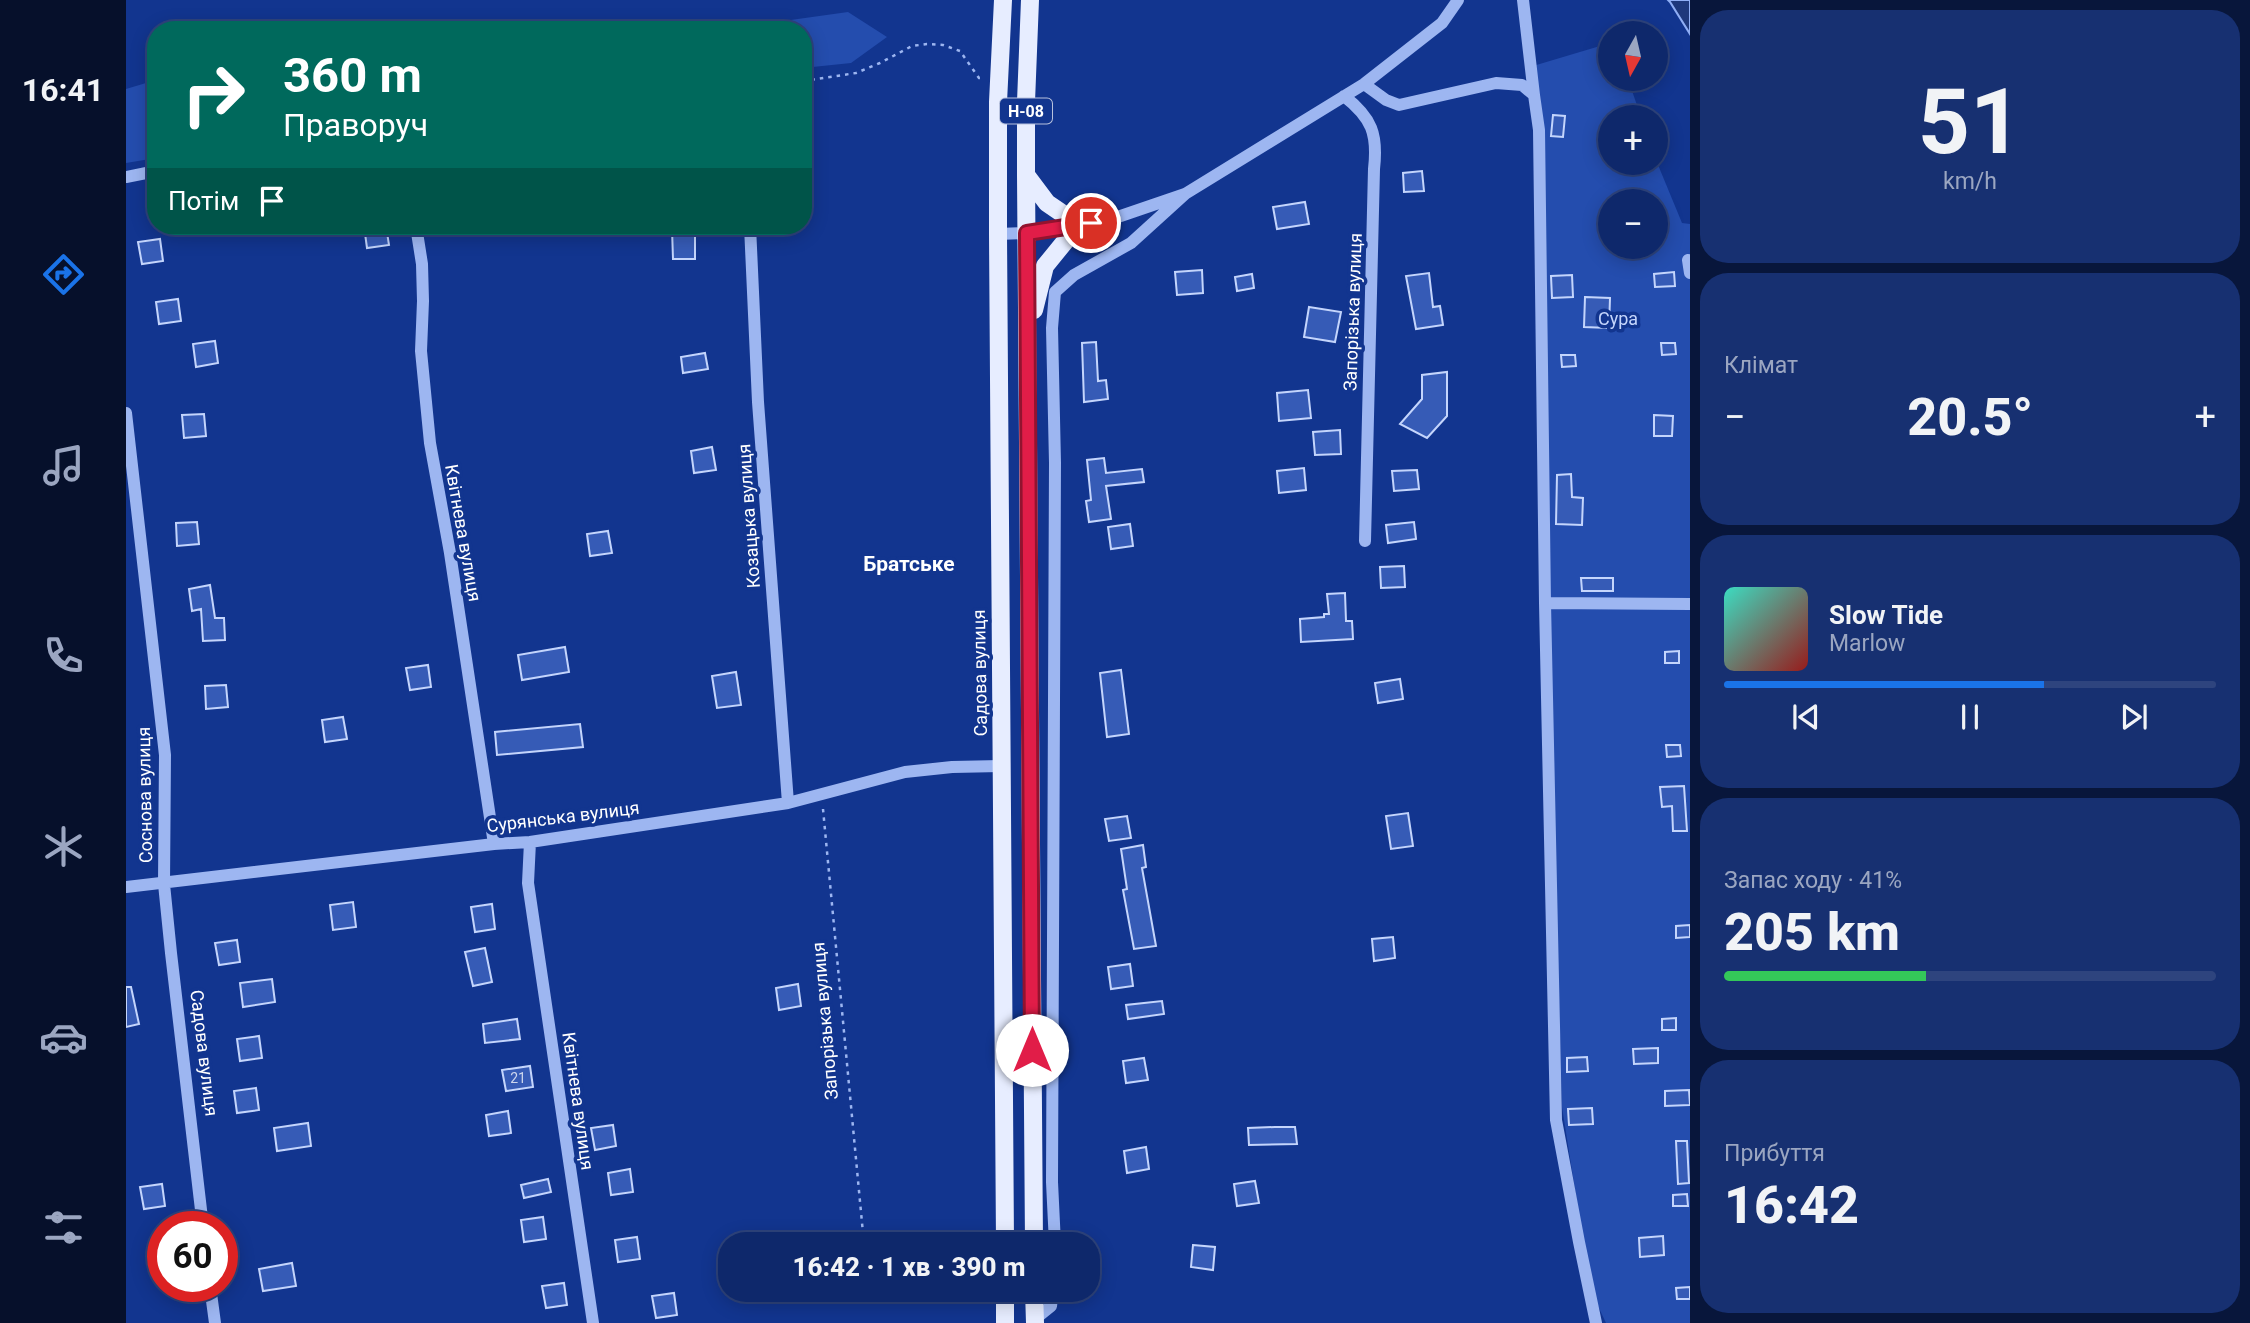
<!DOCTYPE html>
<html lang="uk">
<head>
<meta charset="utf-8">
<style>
  body { margin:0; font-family:Roboto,sans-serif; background:#173071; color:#f1f3f6; height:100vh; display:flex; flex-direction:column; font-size:26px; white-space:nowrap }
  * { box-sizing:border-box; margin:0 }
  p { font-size:23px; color:#9ba6c1 }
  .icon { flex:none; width:38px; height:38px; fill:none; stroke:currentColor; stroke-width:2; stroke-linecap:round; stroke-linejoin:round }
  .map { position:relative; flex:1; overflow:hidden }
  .panel { display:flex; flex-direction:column; gap:10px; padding:10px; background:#08163b; width:560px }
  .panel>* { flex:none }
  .guide { position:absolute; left:21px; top:21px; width:665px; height:214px; border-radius:28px; box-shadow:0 4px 18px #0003,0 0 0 2px #2e447e; background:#00695c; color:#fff; overflow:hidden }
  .needle { width:46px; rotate:188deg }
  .controls { position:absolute; left:1472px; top:21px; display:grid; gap:14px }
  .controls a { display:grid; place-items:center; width:70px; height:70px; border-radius:50%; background:#0e286b; box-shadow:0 4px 18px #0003,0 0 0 2px #2e447e; font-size:35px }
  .speed { position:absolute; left:21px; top:1211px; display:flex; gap:14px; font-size:35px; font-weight:700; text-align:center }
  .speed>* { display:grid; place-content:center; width:91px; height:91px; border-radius:50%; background:#0e286b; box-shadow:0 4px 18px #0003,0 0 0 2px #2e447e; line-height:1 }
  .speed .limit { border:10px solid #d22; background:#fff; color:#111 }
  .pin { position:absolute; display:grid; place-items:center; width:60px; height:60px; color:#fff; margin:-30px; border:4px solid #fff; border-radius:50%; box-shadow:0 2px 7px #0007 }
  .me { position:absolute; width:77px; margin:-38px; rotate:0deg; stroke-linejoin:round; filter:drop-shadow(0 0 5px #0008) }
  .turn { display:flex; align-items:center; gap:24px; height:147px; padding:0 21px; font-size:32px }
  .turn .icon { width:91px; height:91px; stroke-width:2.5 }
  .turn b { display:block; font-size:49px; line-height:60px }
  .then { display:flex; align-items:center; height:66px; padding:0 21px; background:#0003; gap:14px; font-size:26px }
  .big { font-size:52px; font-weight:800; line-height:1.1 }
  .panel .tile { flex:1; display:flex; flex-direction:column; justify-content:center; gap:10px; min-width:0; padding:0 24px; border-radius:28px; background:#173071 }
  .panel .dial { align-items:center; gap:0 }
  .dial b { font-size:91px; line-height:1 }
  .song { display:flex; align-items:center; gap:21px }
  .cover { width:84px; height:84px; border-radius:10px; background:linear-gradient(135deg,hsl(170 70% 55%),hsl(0 70% 35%)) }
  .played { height:7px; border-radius:4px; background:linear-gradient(90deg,#1a73e8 65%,#2e447e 65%) }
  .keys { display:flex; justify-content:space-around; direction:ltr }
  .heat { display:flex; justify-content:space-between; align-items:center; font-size:38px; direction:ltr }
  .charge { height:10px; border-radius:5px; background:linear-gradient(90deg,#34c759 41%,#2e447e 0) }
  .trip { position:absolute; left:592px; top:1232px; width:382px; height:70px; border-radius:28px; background:#0e286b; box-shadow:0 4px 18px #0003,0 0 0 2px #2e447e; font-weight:800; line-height:70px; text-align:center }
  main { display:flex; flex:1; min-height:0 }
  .tab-bar { display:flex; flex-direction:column; width:126px; justify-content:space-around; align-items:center; background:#06102b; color:#9ba6c1 }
  .tab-bar .icon { width:49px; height:49px }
  .tab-bar .selected { color:#1a73e8 }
  .tab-bar b { font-size:32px; color:#f1f3f6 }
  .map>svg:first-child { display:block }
  .green { fill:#244dae; fill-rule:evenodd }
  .water { fill:#1e387c; stroke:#8faef5; stroke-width:2 }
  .building { fill:#365bb6; stroke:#c4d5fc; stroke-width:2 }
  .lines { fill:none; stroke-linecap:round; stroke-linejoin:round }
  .path { stroke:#9db6f1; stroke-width:2.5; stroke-dasharray:3.5 5; stroke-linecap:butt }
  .minor { stroke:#9db6f1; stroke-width:12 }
  .major { stroke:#e7edff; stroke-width:18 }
  .route-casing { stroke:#92132f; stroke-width:18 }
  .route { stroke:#e11d48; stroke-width:12 }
  .labels { text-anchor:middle; stroke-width:7; stroke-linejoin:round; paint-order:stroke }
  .number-label { font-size:14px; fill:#cdd6ed }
  .shield { fill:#12358f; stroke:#b8c2dd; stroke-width:2 }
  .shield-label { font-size:16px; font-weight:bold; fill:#fff }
  .street-label { font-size:18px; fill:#fff; stroke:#12358f }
  .park-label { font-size:18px; fill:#c4d5fc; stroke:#12358f }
  .quarter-label { font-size:21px; font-weight:bold; fill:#fff; stroke:#12358f }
</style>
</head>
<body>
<main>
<nav class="tab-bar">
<b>16:41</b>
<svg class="icon selected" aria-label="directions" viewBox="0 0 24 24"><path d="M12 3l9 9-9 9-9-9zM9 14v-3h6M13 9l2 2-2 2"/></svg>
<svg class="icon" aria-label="music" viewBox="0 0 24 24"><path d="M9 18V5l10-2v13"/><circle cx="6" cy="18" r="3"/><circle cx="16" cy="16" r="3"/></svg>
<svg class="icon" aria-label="phone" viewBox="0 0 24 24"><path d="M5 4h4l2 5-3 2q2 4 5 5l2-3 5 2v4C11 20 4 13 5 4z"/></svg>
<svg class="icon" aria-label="climate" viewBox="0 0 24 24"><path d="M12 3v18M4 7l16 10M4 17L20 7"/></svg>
<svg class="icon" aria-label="car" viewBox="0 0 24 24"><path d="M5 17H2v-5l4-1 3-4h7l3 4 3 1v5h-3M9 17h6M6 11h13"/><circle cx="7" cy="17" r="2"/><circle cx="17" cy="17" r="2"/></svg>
<svg class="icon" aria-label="filters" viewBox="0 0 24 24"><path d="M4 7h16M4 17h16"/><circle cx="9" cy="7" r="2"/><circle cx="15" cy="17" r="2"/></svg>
</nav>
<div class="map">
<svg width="1564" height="1323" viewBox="0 0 1564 1323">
  <rect width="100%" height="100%" fill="#12358f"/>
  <path class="green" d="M722 12 761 37 725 63 677 68V30H594Z
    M1484 43V79H1502L1515 117H1484V163H1530V160L1556 223 1564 224V1323H1480L1465 1291 1436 1107 1407 66ZM1484 201H1530V247H1484Z
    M30 80V158L0 163V89Z"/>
  <path class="water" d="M1542 0H1564V34L1544 2Z"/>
  <path class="building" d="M1427 115 1439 116 1437 137 1425 136Z
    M1296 171 1298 191 1278 192 1277 173Z
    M1179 202 1183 224 1151 229 1147 207Z
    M238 226H260L263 245 241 248Z
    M569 228V259H547L546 229Z
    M34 239 37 261 16 264 12 242Z
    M1076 270 1077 293 1051 295 1049 272Z
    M1548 272 1549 286 1529 287 1528 274Z
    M1303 273 1307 307 1314 306 1317 325 1290 329 1280 276Z
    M1126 274 1128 288 1111 291 1109 277Z
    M1446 275 1447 297 1426 298 1425 276Z
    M1459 297 1484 298 1483 328 1458 327Z
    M52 299 55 321 33 324 30 302Z
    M1183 307 1215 312 1209 342 1178 337Z
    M89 341 92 363 70 367 67 344Z
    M970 342 972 381 980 380 982 399 958 402 956 343Z
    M1535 343H1549L1550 354 1536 355Z
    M579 353 582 369 557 373 555 357Z
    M1435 355H1449L1450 366 1436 367Z
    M1321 372V416L1301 438 1274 424 1296 399V375Z
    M1182 390 1185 418 1153 421 1151 393Z
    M78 414 80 436 58 438 56 415Z
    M1528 415 1547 416 1546 436H1528Z
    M1214 430 1215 454 1189 455 1187 432Z
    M586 447 590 470 568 473 565 451Z
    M978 458 980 473 1016 469 1018 482 980 486 985 519 963 522 960 501 965 500 961 460Z
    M1178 468 1180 490 1153 493 1151 471Z
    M1291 470 1293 489 1268 491 1266 471Z
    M1445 474 1446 497 1457 498 1456 525 1430 524 1431 475Z
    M71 522 73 544 51 546 50 523Z
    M1288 522 1290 539 1262 543 1260 525Z
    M1004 524 1007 546 985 549 982 527Z
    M482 531 486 553 464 556 461 534Z
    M1278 566 1279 587 1255 588 1254 567Z
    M1455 578H1487V591H1456Z
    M84 585 89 618H98L99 640 77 641 75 609 66 611 63 589Z
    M1219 593 1220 621H1226L1227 639 1175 642 1174 619 1198 617V614H1203L1201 594Z
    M439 647 443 672 396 680 392 655Z
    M1553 651V663H1539V652Z
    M302 665 305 687 284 690 280 668Z
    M995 670 1003 734 981 737 974 673Z
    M610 672 615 705 591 708 586 676Z
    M1274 679 1277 699 1252 703 1249 683Z
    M100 685 102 707 80 709 79 686Z
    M217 717 221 739 199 742 196 720Z
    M454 724 457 747 371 755 369 732Z
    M1540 745H1554L1555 756 1541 757Z
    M1558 786 1561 831H1547L1546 806 1536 807 1534 787Z
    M1282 813 1287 846 1265 849 1260 816Z
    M1001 816 1005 838 983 841 979 819Z
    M1017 845 1020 867 1016 868 1030 946 1008 949 997 890 1001 889 995 849Z
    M227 902 230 927 207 930 204 905Z
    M366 904 369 929 349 932 345 907Z
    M1564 925V937L1550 938V926Z
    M1267 937 1269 958 1248 961 1246 939Z
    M111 940 114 962 93 965 89 943Z
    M359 948 366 982 347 986 339 952Z
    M1004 964 1007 986 985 989 982 967Z
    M146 979 149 1002 117 1007 114 983Z
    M672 984 675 1006 653 1010 650 988Z
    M0 987H5L13 1024 0 1027Z
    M1036 1001 1038 1014 1002 1019 1000 1005Z
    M1550 1018V1030H1536V1019Z
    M391 1019 394 1039 359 1043 357 1024Z
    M133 1036 136 1058 114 1061 111 1039Z
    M1532 1048V1063L1508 1064 1507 1049Z
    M1461 1057 1462 1071 1441 1072V1058Z
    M1018 1058 1022 1080 1000 1083 997 1061Z
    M404 1066 407 1087 380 1091 376 1070Z
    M130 1088 133 1110 111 1113 108 1091Z
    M1563 1090 1564 1105 1539 1106V1091Z
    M1466 1108 1467 1124 1443 1125 1442 1109Z
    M382 1111 385 1133 363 1136 360 1115Z
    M182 1123 185 1146 151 1151 148 1128Z
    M487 1125 490 1146 469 1150 465 1128Z
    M1149 1127H1169L1171 1144 1123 1145 1122 1128Z
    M1550 1141H1561L1563 1183 1552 1184Z
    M1020 1147 1023 1169 1001 1173 998 1151Z
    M504 1169 507 1192 485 1195 482 1173Z
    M422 1179 425 1192 398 1198 395 1185Z
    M1129 1181 1133 1203 1111 1206 1108 1184Z
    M36 1184 39 1206 18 1209 14 1187Z
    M1561 1194 1562 1206H1547V1195Z
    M417 1217 420 1239 398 1242 395 1220Z
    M1537 1236 1538 1255 1514 1257 1513 1238Z
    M511 1237 514 1259 492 1262 489 1240Z
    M1067 1245 1089 1247 1087 1270 1065 1267Z
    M166 1263 170 1286 137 1291 133 1269Z
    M438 1283 441 1305 420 1308 416 1286Z
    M1564 1287V1299H1551L1550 1288Z
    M548 1293 551 1315 530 1318 526 1296Z"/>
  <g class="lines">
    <path class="path" d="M677 81 730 73 754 63 786 46 801 44 817 45 834 51 853 78H858
      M697 809 738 1244
      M743 1290V1293"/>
    <path class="minor" d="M1397 0 1408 95
      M1238 84 1260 100 1273 105 1370 83 1396 85 1408 95 1413 130 1419 603 1430 1120 1453 1242 1470 1323
      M1218 96C1246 118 1252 134 1248 169L1239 541
      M0 177 30 171
      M980 221 1059 194 1238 84 1316 23 1332 0
      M290 226 296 264 297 301 295 351 304 443 324 553 368 844
      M624 226 632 402 662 803
      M872 234 901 233 958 224
      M1562 260 1564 273
      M0 413 39 755 38 884 45 953 77 1227
      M1419 603 1564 604
      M404 842 402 883 467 1323
      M0 887 368 844 404 842 662 803 779 772 826 767 875 766
      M929 1244 926 1182 929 463 926 328 929 292 948 275 1005 243 1059 194
      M84 1286 89 1323
      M909 1319 925 1306 927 1290"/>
    <path class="major" d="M877 0 872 102V234L879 1244
      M904 0 900 102V175L908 1244
      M900 175 921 203 943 218 979 219
      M908 310 919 266 941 239 986 220
      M879 1290V1323
      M908 1290 909 1323"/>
  </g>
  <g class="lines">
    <defs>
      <path id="route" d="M906 1050 901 233 965 223"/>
    </defs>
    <use href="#route" class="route-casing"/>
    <use href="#route" class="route"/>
  </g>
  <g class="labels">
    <g class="number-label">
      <text x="392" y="1083">21</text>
    </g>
    <rect class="shield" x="874" y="98.5" width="52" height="25" rx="5"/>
    <g class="shield-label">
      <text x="900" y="117">Н-08</text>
    </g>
    <g class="street-label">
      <text transform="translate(1227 312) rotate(-88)" y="6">Запорізька вулиця</text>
      <text transform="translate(623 516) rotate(-94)" y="6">Козацька вулиця</text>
      <text transform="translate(337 533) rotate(80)" y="6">Квітнева вулиця</text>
      <text transform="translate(854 673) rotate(-91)" y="6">Садова вулиця</text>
      <text transform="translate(19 795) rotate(-91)" y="6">Соснова вулиця</text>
      <text transform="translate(437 817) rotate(-7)" y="6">Сурянська вулиця</text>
      <text transform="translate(699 1021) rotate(-95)" y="6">Запорізька вулиця</text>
      <text transform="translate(78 1053) rotate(83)" y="6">Садова вулиця</text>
      <text transform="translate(452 1101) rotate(82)" y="6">Квітнева вулиця</text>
    </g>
    <g class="park-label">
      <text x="1492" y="325">Сура</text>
    </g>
    <g class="quarter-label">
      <text x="783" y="571">Братське</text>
    </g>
  </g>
</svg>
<div class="controls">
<a><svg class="needle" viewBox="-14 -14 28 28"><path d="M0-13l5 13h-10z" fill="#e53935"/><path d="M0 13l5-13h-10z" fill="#9ba6c1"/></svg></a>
<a>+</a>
<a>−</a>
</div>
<div class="speed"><div class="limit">60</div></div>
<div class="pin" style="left:965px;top:223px;background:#d93025"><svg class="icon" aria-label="arrive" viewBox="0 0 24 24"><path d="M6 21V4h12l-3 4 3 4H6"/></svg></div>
<svg class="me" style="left:906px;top:1050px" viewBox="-20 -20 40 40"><circle r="19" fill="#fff"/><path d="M0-13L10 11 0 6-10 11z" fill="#e11d48"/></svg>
<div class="trip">16:42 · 1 хв · 390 m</div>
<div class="guide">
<div class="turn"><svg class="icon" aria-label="right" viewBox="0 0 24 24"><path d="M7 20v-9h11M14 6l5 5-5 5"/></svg><div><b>360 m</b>Праворуч</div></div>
<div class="then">Потім<svg class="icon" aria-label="arrive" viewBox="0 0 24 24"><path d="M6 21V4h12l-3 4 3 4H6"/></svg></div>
</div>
</div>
<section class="panel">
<div class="tile dial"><b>51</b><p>km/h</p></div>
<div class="tile"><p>Клімат</p>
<div class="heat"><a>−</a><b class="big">20.5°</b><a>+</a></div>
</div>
<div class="tile">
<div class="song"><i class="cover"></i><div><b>Slow Tide</b><p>Marlow</p></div></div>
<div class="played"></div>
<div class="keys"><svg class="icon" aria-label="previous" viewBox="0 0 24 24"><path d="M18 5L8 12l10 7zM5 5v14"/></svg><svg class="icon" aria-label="pause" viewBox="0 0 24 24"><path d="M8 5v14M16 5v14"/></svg><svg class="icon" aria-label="next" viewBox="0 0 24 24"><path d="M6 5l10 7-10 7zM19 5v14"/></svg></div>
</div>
<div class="tile"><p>Запас ходу · 41%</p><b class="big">205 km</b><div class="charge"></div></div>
<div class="tile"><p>Прибуття</p><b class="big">16:42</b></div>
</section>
</main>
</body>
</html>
